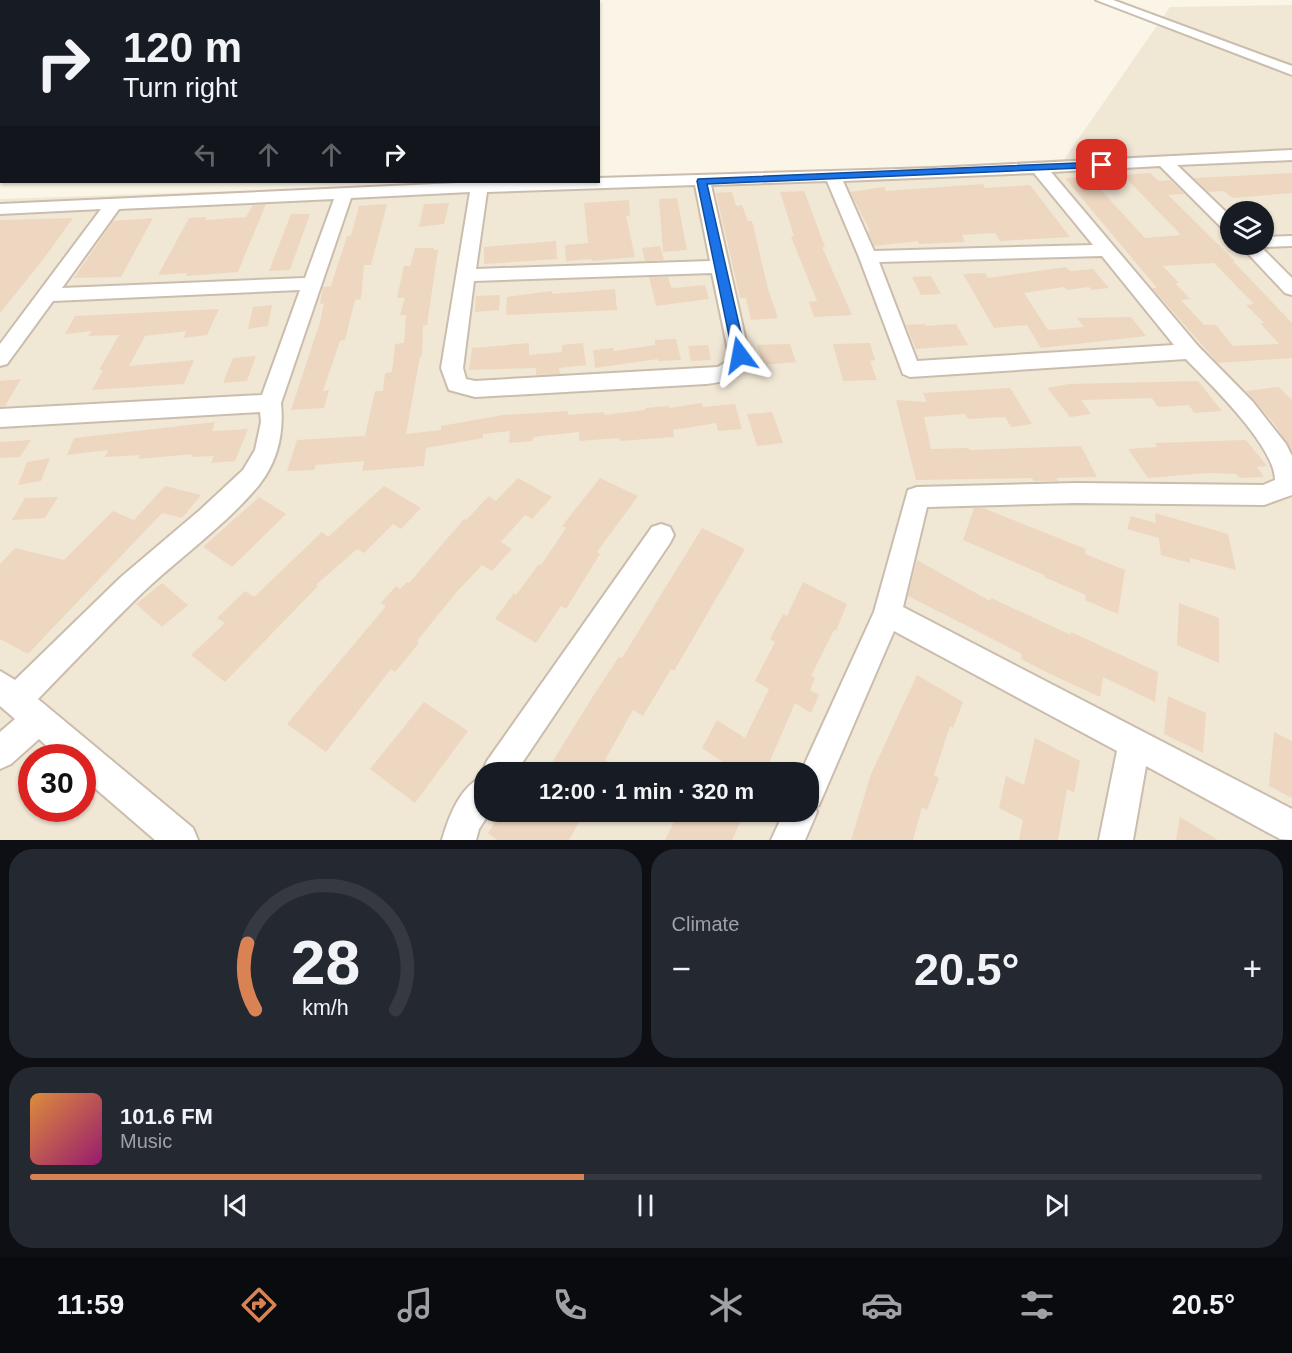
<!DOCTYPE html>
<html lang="en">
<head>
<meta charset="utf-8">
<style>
  body { margin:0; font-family:Helvetica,sans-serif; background:#242831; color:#f1f3f6; height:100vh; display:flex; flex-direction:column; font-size:22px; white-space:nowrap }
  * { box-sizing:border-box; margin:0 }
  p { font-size:20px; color:#9ea1a6 }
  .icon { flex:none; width:33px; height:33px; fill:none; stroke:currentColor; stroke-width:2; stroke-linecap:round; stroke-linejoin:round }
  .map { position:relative; height:840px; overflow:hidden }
  .side { display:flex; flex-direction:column; gap:9px; padding:9px; background:#0d0f14; flex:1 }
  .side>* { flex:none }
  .guide { position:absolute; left:0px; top:0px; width:600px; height:183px; box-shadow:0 2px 4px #0004; background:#171b24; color:#f1f3f6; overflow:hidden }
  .buttons { position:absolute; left:1220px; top:201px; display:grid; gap:12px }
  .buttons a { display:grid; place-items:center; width:54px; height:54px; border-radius:50%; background:#171b24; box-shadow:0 2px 4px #0004; font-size:30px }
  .speed { position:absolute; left:18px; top:744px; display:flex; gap:12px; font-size:30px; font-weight:700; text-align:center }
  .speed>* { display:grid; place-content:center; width:78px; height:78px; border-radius:50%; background:#171b24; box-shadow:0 2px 4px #0004; line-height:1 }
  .speed .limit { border:9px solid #d22; background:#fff; color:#111 }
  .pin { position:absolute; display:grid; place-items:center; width:51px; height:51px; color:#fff; margin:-26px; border-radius:12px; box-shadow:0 3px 9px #0006 }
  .me { position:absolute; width:66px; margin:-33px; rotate:347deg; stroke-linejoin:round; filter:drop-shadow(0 0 4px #0008) }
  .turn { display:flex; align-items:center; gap:21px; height:126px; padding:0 24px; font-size:27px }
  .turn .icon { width:78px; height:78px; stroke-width:2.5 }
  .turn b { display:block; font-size:42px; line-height:51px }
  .lanes { display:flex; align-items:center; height:57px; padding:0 24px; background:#0003; justify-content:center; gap:30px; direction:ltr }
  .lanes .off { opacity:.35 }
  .big { font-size:45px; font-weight:700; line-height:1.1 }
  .side .tile { flex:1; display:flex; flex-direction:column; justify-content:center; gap:9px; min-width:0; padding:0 21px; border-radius:24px; background:#242831 }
  .side .dial { align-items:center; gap:0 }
  .dial svg { height:156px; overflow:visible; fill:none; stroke:#363941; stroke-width:7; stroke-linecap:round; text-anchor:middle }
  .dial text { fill:#f1f3f6; stroke:none }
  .song { display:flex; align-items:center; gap:18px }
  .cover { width:72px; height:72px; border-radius:9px; background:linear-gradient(135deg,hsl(30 70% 55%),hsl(320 70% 35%)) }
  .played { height:6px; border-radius:3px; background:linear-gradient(90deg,#d98355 45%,#363941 45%) }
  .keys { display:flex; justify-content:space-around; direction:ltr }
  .heat { display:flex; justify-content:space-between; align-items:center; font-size:33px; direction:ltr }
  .side .tiles { flex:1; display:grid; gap:9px; grid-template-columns:1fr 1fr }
  .tile:last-child { grid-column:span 2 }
  .trip { position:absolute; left:474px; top:762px; width:345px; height:60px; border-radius:24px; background:#171b24; box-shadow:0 2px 4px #0004; font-weight:700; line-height:60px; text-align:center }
  .tabs { display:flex; height:96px; justify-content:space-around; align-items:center; background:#090b0e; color:#9ea1a6 }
  .tabs .icon { width:42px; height:42px }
  .tabs .current { color:#d98355 }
  .tabs b { font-size:27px; color:#f1f3f6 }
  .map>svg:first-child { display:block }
  .residential { fill:#f1e7d5; fill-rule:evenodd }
  .building { fill:#edd7c0; fill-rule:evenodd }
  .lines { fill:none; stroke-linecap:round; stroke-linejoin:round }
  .minor-casing { stroke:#cbbdad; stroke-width:4 }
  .minor { fill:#fff; fill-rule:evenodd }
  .route { fill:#1a73e8; stroke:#114b97; stroke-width:1.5 }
</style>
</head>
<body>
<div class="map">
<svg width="1292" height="840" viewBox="0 0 1292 840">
  <rect width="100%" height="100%" fill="#faf5e6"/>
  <path class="residential" d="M1292 5V840H0V199L494 182H598L599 178 1063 161 1170 7ZM1230 212H1263V244H1230ZM32 758H82V808H32ZM484 772H808V812H484Z"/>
  <path class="building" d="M1150 173 1159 181 1170 180 1185 194 1168 195 1235 261H1233L1292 323V358L1218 363 1152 288H1157L1065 178 1089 177 1145 238 1181 235 1123 175ZM1214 263 1254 304 1246 305 1264 323H1260L1279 344 1233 346 1216 325H1204L1181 300 1190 299 1175 283H1179L1163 266Z
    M1292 173V193L1233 198 1224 191 1208 192 1194 178Z
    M983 184 985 188 1030 185 1070 237 1000 241 995 233 962 235 965 242 919 244 918 241 874 246 868 231H870L850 192 884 187 886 191Z
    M804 191 825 247H822L852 315 814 317 809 302 817 301 791 237 794 236 780 192Z
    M732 192 736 206 742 205 748 221H752L768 289 778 318 751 320 746 298H740L716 193Z
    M677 198 687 250 663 252 659 199Z
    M629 200 630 216H626L635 257 592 261 591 259 566 261 565 245 588 243 584 203Z
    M449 203 444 224 419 227 424 204Z
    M266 204 238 272 186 276 187 273 158 275 189 218 206 217 205 220 246 217 253 205Z
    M387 204 371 265H364L361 299 355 300 345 340 340 341 323 391 329 390 324 408 291 410 320 322 324 303 320 304 323 287 331 286 347 236H351L359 206Z
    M291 214H310L290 270 269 271Z
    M73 218 42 261 0 313V220Z
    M153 218 121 277 74 278 113 221Z
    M556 241 557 259 484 264V247Z
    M660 246 664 260 645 261 642 248Z
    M415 248H434V250H438L427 325H423L422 356 420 357 406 434 441 430V426L503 415 568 411V415L604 412V415L645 410V408L669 406V408L702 403 703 407 735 404 742 429 718 431 716 423 673 430 674 437 620 441 619 438 579 441V432L533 437V441L509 443 510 431 483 434V438L426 448 424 466 362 471 364 461 316 465 314 470 287 471 297 440 365 436 375 391H383L385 373 392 372 395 344 404 343 406 315H400L405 298H397L404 266H410Z
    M1066 267 1070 271 1093 269 1109 288 1092 290 1089 287 1067 290 1064 287 1024 293 1048 330 1084 327 1077 318 1131 317 1146 336 1041 348 1027 325 994 328 963 274 985 273 988 278Z
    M931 276 941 294 921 295 912 277Z
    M649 277H668L671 287 674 288 705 285 709 299 656 306Z
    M615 289 617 310 506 315 507 297 552 291V294Z
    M500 295 499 310 475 312 476 296Z
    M272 305 268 326 248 329 253 307Z
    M219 309 207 335 183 338 187 331 145 336 129 366 194 360 184 384 92 390 103 370H99L119 335 88 336 92 331 65 334 75 316Z
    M925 324 926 326 956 324 968 345 916 349 906 325Z
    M676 339 681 360 658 361V359L595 368 593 350 613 348 614 351 655 345V340Z
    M529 343V355L562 352V345L583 343 586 365 559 368 560 374 536 375V368L469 370 472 348Z
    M870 343 875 360 870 361 877 380 843 381 833 344Z
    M790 344 796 362 763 365 757 345Z
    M708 345 711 360 691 361 688 346Z
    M256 356 247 381 223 383 233 358Z
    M21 379 5 406 0 407V381Z
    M1198 381 1222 411 1194 413 1189 405 1158 407 1152 398 1081 400 1091 414 1070 417 1047 388 1069 384Z
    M1279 387 1292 400V451L1274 423 1246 391Z
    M1010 388 1032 424 1011 427 1005 417 968 419 965 414 924 417 931 449 968 448 970 450 1081 446 1097 477 1056 478 1058 481H1034L1032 478 916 480 896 400 927 402 923 393Z
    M772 412 783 443 757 446 747 414Z
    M215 422 212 431 248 429 235 461 211 463 214 456 191 457 193 454 138 459 140 455 105 457 108 450 67 455 74 438Z
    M31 440 20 457 0 458V442Z
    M1246 440 1267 466 1257 467 1264 477 1240 478 1236 474 1207 473 1148 478 1128 449 1157 447 1155 443Z
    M50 458 41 481 18 485 27 462Z
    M518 478 552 497 532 519 525 515 501 542 512 549 492 571 482 565 455 594 417 641 419 643 395 672 391 669 326 752 287 724 386 606 381 603 396 586 400 589 407 582 409 583 464 519 466 520 489 496 496 501Z
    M600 478 638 496 597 552 600 554 566 609 561 606 536 643 495 619 514 593 516 595 539 564 541 565 566 528 562 526Z
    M165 486 201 495 182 518 162 513 28 654 0 639V564L15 548 64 560 113 511 134 520Z
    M384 486 421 508 401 529 393 524 364 553 357 549 316 585 318 586 225 682 191 655 225 623 217 618 245 591 254 597 322 532 328 537Z
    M58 497 45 518 12 520 25 498Z
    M259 497 286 514 232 567 203 547Z
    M974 508H983L1086 549 1085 554 1125 570 1118 614 1085 600 1086 595 1044 577V575L963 540Z
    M1155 513 1228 534 1236 570 1190 558V563L1161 555 1159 538 1127 529 1131 516 1156 523Z
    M702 528 745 549 674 671 671 669 643 716 633 710 605 760 626 772H546L595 693 619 657 622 658Z
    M917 560 990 601 991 598 1071 635V632L1158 672 1155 702 1103 677 1100 697 1046 672 1021 659 1022 654 908 596Z
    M803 582 847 604 836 631 834 630 811 676 815 678 810 690 819 695 811 713 795 703 765 772H738L702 748 717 720 745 738 769 689 755 681 775 642 770 639 783 614 787 616Z
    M162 583 188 605 162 627 136 604Z
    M1179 603 1219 618V663L1177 645Z
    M917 675 963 702 953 728 950 726 934 775 939 778 927 810 922 807 913 840H851L871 774Z
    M1168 696 1206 713 1203 753 1164 734Z
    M424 702 468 731 415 803 370 769Z
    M1274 732 1292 741V798L1269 786Z
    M1035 738 1080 761 1074 793 1067 789 1058 840H1019L1023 820 999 808 1006 776 1024 785Z
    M502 812H585L569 840H497L488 833Z
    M679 812H745L732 840H665Z
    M1180 817 1218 840H1176Z"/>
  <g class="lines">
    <defs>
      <path id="minor" d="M1096 0H1113L1292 66V75Z
        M1292 150V160L1177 165 1230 216V231L1224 230 1160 166 1051 172 1198 346 1253 402 1286 444 1292 456V495L1264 505 1076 503 927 507 903 607 1292 809V840L1280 839 1146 766 1133 840H1099L1117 751 894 631 819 805 815 807 817 812 805 840H771L784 812H808V772H801L874 612 908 490 917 487 1076 483 1263 485 1275 480C1275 446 1210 384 1186 359L910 377 903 374 859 257 827 181 711 185 749 355C742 379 730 381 706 384L475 397 449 390 441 368 470 192 351 198 281 403C284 432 278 461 259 485 226 525 179 558 141 594 106 628 72 664 38 699L193 828 198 840H155L82 777V758H60L39 739 11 764 0 769V732L15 719 0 706V671L15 680 121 577 200 510 243 470 255 450 261 422 260 412 0 427V409L262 395 300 290 53 301 7 364 0 366V344L101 209 0 214V204L479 182H598V178L934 168ZM1034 173 1093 245 874 251 843 181ZM695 185 710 261 476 269 487 192ZM334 199 305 278 62 288 119 209ZM1102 256 1174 345 917 361 879 262ZM712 273 729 355 726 362 718 367 475 381 466 379 463 368 474 281Z
        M1292 236V246L1261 247 1292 278V295L1285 293 1239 244H1263V237Z
        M661 524 670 527 674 535 670 543 516 772H484V812H490L479 829 476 840H442C449 816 460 786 484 776L482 772 487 761 652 527Z"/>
    </defs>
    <use href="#minor" class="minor-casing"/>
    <use href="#minor" class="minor"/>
  </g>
  <path class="route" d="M1102 162 1105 163V167L707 184 746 355 740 360 733 355 697 181 698 179Z"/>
</svg>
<div class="buttons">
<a><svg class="icon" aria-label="layers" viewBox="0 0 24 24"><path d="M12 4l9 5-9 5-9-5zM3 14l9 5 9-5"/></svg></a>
</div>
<div class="speed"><div class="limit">30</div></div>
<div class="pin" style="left:1102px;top:165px;background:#d93025"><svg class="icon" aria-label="arrive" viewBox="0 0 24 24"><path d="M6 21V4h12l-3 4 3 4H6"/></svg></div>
<svg class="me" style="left:740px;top:355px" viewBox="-20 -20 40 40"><path d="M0-17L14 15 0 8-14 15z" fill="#1a73e8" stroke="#fff" stroke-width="4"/></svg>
<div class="trip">12:00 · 1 min · 320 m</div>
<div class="guide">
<div class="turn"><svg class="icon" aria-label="right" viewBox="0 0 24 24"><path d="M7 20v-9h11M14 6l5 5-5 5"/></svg><div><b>120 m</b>Turn right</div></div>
<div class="lanes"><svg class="icon off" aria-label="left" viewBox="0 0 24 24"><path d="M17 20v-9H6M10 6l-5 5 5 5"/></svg><svg class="icon off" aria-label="ahead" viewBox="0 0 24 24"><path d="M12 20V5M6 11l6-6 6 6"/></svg><svg class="icon off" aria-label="ahead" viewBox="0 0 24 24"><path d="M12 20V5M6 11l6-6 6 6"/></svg><svg class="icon" aria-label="right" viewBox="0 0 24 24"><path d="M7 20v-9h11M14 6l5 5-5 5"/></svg></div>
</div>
</div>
<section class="side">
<div class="tiles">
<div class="tile dial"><svg viewBox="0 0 100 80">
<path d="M14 69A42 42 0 1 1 86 69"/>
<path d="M14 69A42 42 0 0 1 10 35" stroke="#d98355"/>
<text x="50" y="56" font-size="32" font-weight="700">28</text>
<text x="50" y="72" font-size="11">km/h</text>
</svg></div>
<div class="tile"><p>Climate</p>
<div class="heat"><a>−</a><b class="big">20.5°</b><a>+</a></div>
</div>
<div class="tile">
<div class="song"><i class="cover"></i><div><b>101.6 FM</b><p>Music</p></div></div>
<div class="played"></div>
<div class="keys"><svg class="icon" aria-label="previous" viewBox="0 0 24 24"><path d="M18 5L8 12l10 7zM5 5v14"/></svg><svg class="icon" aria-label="pause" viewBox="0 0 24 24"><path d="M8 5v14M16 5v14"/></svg><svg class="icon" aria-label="next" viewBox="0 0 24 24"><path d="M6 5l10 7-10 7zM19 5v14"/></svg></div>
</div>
</div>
</section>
<nav class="tabs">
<b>11:59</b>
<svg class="icon current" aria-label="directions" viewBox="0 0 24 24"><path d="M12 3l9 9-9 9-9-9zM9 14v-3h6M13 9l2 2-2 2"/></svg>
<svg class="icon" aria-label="music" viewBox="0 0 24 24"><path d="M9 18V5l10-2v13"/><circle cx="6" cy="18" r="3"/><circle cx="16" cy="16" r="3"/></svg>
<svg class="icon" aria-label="phone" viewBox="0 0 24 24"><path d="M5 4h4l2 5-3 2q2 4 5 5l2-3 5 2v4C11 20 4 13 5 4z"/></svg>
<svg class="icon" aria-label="climate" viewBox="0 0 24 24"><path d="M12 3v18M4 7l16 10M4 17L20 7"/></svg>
<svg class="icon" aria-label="car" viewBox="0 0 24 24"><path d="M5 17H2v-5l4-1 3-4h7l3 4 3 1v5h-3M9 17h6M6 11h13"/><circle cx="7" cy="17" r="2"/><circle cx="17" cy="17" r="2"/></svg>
<svg class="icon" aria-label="filters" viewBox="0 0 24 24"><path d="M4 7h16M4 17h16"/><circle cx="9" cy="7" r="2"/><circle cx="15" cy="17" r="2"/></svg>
<b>20.5°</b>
</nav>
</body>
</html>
